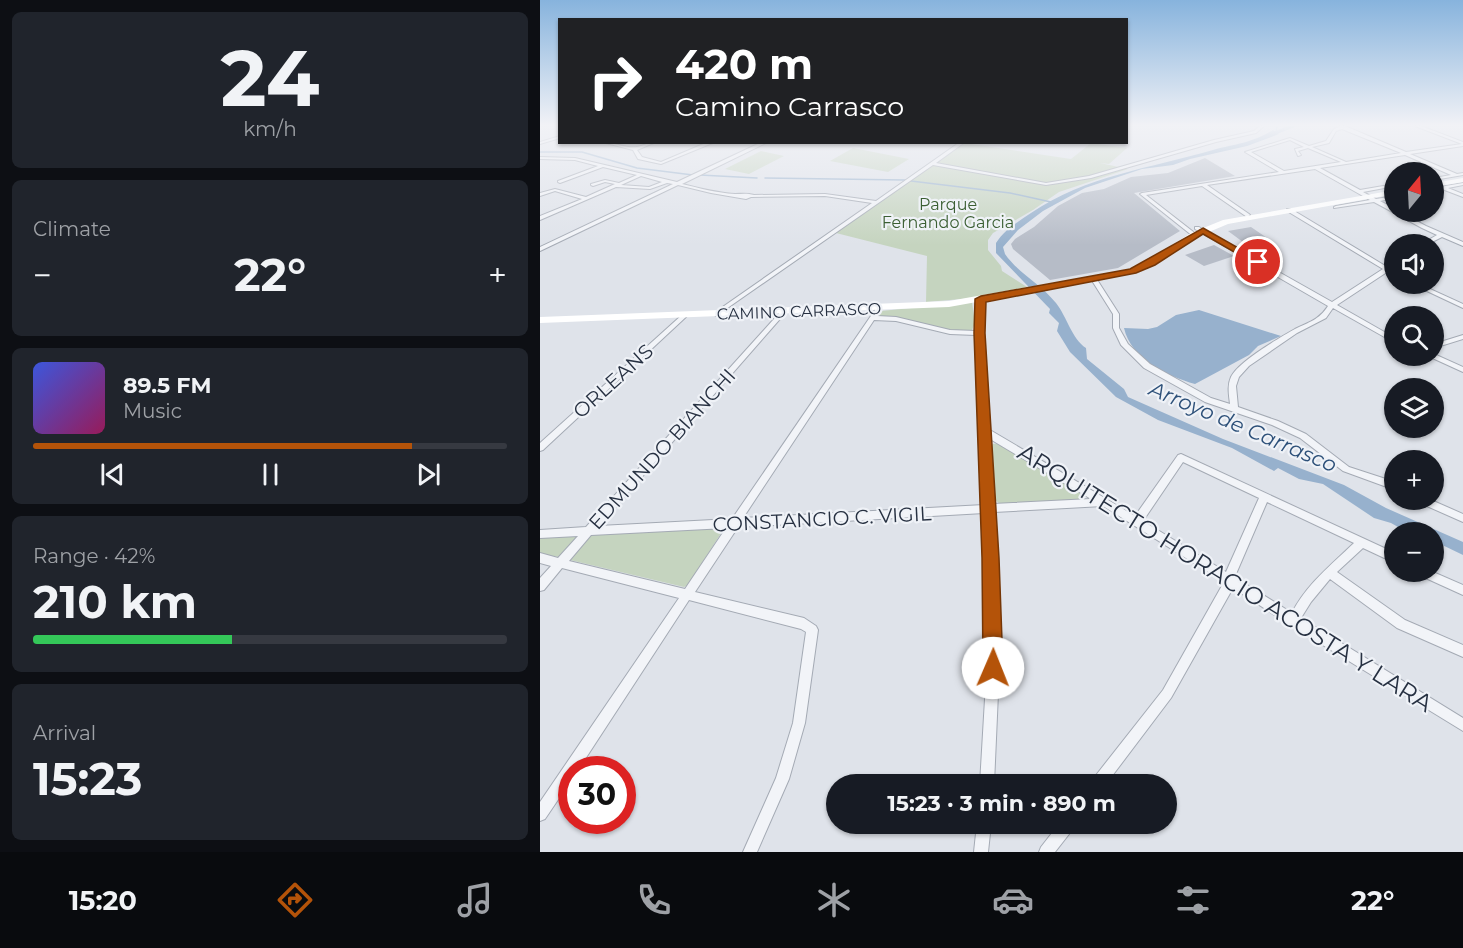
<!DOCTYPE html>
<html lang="en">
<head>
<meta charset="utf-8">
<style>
  body { margin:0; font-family:Montserrat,sans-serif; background:#20242c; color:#f1f3f6; height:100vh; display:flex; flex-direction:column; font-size:22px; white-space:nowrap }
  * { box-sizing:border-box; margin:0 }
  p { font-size:20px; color:#9ea1a6 }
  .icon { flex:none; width:33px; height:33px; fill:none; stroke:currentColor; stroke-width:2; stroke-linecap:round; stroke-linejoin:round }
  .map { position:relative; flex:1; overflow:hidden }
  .sheet { display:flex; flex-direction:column; gap:12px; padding:12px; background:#0d0f14; width:540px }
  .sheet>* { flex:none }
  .top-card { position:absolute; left:18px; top:18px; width:570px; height:126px; border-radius:0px; box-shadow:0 2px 4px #0004; background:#202124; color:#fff; overflow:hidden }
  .needle { width:39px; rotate:18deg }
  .controls { position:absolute; left:844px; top:162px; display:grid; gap:12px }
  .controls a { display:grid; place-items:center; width:60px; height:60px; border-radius:50%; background:#171b24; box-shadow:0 2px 4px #0004; font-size:30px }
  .speed { position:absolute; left:18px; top:756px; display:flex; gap:12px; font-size:30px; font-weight:700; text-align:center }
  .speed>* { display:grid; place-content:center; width:78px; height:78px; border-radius:50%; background:#171b24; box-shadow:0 2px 4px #0004; line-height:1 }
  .speed .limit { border:9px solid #d22; background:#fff; color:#111 }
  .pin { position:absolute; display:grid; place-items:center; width:51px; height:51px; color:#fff; margin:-26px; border:3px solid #fff; border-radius:50%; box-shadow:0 2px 6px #0007 }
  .me { position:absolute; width:66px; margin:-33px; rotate:1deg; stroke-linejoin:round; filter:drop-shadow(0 0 4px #0008) }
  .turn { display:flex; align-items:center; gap:21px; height:126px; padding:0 18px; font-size:27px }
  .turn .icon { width:78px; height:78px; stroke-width:2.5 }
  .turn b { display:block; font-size:42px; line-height:51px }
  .big { font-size:45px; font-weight:700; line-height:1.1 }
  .sheet .widget { flex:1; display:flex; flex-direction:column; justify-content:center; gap:9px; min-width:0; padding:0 21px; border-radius:9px; background:#20242c }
  .sheet .dial { align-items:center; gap:0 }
  .dial b { font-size:78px; line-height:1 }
  .song { display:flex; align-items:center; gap:18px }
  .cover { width:72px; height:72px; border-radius:9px; background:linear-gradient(135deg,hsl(230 70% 55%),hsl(330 70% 35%)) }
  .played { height:6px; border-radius:3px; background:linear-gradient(90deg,#b45309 80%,#363941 80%) }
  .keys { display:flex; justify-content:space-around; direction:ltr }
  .heat { display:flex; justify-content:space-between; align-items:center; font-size:33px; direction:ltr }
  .charge { height:9px; border-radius:4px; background:linear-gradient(90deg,#34c759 42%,#363941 0) }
  .trip { position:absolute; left:286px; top:774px; width:351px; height:60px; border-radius:30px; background:#171b24; box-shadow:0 2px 4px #0004; font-weight:700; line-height:60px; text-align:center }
  .dock { display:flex; height:96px; justify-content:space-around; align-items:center; background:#090b0e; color:#9ea1a6 }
  .dock .icon { width:42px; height:42px }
  .dock .selected { color:#b45309 }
  .dock b { font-size:27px; color:#f1f3f6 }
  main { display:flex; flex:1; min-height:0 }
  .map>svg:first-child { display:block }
  .green { fill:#c5d4bf }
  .water { fill:#97b1cd }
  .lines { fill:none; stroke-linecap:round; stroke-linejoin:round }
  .stream { stroke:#97b1cd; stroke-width:1.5 }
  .river { fill:#97b1cd; fill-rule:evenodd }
  .building { fill:#b6bcc7 }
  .minor-casing { stroke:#a4aab4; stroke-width:2 }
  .minor { fill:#f2f4f8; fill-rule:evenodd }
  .secondary { fill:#fff; fill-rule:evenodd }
  .route { fill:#b45309; stroke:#753606; stroke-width:1.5 }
  .labels { text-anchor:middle; stroke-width:4.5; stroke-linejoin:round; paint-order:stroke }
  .far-park-label { font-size:16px; fill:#3b5f33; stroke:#eff2f7 }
  .far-street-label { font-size:16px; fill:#273142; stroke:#eff2f7 }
  .street-label { font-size:20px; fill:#273142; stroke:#eff2f7 }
  .water-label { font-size:21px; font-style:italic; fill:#2d5079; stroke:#eff2f7 }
  .near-street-label { font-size:24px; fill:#273142; stroke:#eff2f7 }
</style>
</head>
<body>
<main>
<section class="sheet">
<div class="widget dial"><b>24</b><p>km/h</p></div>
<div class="widget"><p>Climate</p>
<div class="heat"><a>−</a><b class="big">22°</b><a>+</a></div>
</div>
<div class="widget">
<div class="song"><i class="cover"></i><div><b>89.5 FM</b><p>Music</p></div></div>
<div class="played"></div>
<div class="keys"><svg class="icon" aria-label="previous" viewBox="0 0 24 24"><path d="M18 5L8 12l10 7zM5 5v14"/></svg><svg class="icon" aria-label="pause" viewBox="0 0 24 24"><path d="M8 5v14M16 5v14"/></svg><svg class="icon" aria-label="next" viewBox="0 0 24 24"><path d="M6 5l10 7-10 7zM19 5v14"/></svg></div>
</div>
<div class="widget"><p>Range · 42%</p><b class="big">210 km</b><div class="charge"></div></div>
<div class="widget"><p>Arrival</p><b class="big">15:23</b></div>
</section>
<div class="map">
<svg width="923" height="852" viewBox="0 0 923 852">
  <rect width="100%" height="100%" fill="#dfe3ea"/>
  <path class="green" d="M425 143 531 159 551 143 587 148 569 164 560 163 588 169 519 192 493 210 453 233 448 240V250L461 266 462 271 487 287 434 298 386 302 387 256 296 233Z
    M313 148 369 159 348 172 290 161Z
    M221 151 244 156 209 174 185 169Z
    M432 302 435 323 432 330C409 336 366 318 339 317L341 311Z
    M462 443 543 493V499L461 505 453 498 450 448 452 444Z
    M185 527 148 585 144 587 30 560 50 535Z
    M36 535 37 537 19 557 0 554V536Z"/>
  <path class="water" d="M733 130 739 134 707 146 650 159 633 165 602 169 545 188 503 211 478 230 463 247 465 254C478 273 501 284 516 303 527 317 532 339 546 348L547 359 584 389 588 397 683 439 804 485 846 508 923 542V555L894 541V532H867L851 523 834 518 783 484 759 479 738 468 734 471 692 448 618 420 576 397 530 352 517 331 519 323 509 313 510 309 456 253V243C465 229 478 222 491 213 545 176 611 168 673 150 696 144 712 143 733 130Z
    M659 310 741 336 718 346 709 355 655 384C627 376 591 359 584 328L608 329 617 327 636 315Z"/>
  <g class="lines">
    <path class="stream" d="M736 132 737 126
      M0 152H42L97 168 153 175
      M160 175 217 178
      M225 178 365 180
      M371 181 470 193 511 202"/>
    <path class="river" d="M748 126H757L722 140 717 139Z"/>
  </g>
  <path class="building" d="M665 158 695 176 594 193 640 231 578 268 510 280 473 249 471 244 475 239 494 227 518 206 542 193 564 189 591 177 628 173Z
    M711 227 730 240 707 245 688 231Z
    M674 245 694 256 664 266 645 255Z"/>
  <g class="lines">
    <defs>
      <path id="minor" d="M720 126H724L716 133 676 142 551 178 506 185 393 165 176 316 173 314 174 313 332 203 285 196 211 197 206 199 171 193 138 185 0 251V247L133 184 127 183 110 189 76 187 0 220V216L42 199 15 191 0 196V193L15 189 46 197 75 184 65 182 53 186 51 185V184L65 180 79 183 97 175 63 167 20 183 18 182V181L58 166 35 160 0 159V157L35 158 137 182 222 142H228L142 184C159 188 177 193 195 194 202 194 207 193 214 195L285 194 336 201 420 142H425L396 163 506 183 549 176 674 140 714 131ZM101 176 122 182 109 187 81 185Z
        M797 126H805L866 152 922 144 875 126H881L923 142V146L870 154 917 174 923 173V175L894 180V178L911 175 865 155 780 168 820 190 855 184V186L823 192 836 199 855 196V198L840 201 855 209V212H859L886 226 923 242V246L902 237 888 244H883V243L897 235 882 228 834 202 794 208V207L796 206 830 200 775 169 667 185 709 214 710 215 707 217 662 186 606 195 656 234 657 235 654 237 600 194 602 193 739 172 705 152 750 138 769 146 786 141 794 129 799 127ZM802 129 861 153 806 162 772 147 789 143 796 131ZM750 140 764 147 755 149 758 156 761 155 758 151 768 148 801 162 744 171 711 152Z
        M20 136V138L0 144V142Z
        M62 142C73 142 87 149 97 147 103 146 108 142 116 142L97 150 102 157 121 162 168 142H175L121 164 98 159 93 150Z
        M923 183V185L908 188 923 194V197L902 189 894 190V188Z
        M747 209H751L847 267 855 262V267L851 269 855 271V276L847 272 797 305 855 338V343L793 308 786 318 757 333 709 366 699 377 696 386 698 407 738 421 766 434 809 467 855 482V490L803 471 760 438 732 425 665 402 604 368 581 345 573 328V314L551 279 554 277 556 278 579 314V328L588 344 610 364 671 398 690 404C689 395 687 386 691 377 698 362 739 338 755 329 769 322 779 320 788 306L655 229V227H659L792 302 843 269 747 211Z
        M872 284H879L923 304V308Z
        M441 297 444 299 442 333 450 430 595 516 638 455 641 454 855 553V563L823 548 797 572 865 620 923 645V657L857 628 790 579 771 602 761 618 923 718V731L750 625 693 588 631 698 566 784H551L553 779 623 690 684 582 563 506 454 512 460 648 454 784H440L448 648 444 513 198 527 155 592 264 618 276 626 278 630 265 723 249 779 217 852H203L236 778 253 723 266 632 261 629 149 600 38 770H32V779L5 819 0 821V802L139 598 22 568 4 590 0 591V578L11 566 0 563V553L18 558 38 536 0 538V530L46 527 242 310 244 309 247 311 59 526 192 519 337 307H341L342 308 337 316 356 317 410 330 436 331 438 299ZM334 320 356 321 410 334 436 335 442 432 444 505 203 518ZM450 439 551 499 453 504ZM643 462 719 498 686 572 603 521ZM727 502 814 543C791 565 766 585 752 613L696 578V574ZM186 528 145 589 29 561 51 535Z
        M145 313 148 315 147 316 3 450 0 451V443L143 314Z
        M923 335V339L894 348V344Z
        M894 354 923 367V372L888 356H894Z
        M878 500H891L923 514V522L880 503Z
        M878 572H893L923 585V595L879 575Z
        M437 824H451L448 852H434Z
        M519 824H535L533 829 515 852H499L501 847Z"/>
    </defs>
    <use href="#minor" class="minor-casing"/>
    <use href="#minor" class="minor"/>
    <path class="secondary" d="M923 178V182L894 187V183Z
      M855 190V194L688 224 657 237 614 264 595 273 409 307 0 323V317L409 301 590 269 608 260 651 233 683 220Z"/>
  </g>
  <linearGradient id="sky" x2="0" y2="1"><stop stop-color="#87b3dd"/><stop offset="0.51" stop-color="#f1f2f6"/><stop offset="1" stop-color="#f1f2f6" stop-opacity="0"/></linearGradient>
  <rect width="923" height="245" fill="url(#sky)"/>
  <path class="route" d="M663 228 723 262 715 264 663 234 615 265 596 273 446 302 445 333 459 558 463 668 460 675 453 678 446 675 443 668 442 558 434 333 435 299 441 296 590 269Z"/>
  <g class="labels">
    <g class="far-park-label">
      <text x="408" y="210">Parque<tspan x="408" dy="18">Fernando Garcia</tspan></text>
    </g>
    <g class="far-street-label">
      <text transform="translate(259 311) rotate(-2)" y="6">CAMINO CARRASCO</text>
    </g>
    <g class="street-label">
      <text transform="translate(73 381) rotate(-42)" y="7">ORLEANS</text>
      <text transform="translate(122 449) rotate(-48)" y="7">EDMUNDO BIANCHI</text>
      <text transform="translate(282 519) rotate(-3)" y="7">CONSTANCIO C. VIGIL</text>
    </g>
    <g class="water-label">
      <text transform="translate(703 427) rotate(23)" y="7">Arroyo de Carrasco</text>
    </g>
    <g class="near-street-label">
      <text transform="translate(685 578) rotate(32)" y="8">ARQUITECTO HORACIO ACOSTA Y LARA</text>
    </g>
  </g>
</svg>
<div class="controls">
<a><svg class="needle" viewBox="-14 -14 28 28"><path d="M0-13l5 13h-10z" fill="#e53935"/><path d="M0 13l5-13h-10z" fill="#9ea1a6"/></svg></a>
<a><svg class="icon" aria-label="sound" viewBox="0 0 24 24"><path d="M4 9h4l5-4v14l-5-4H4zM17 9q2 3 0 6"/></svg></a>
<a><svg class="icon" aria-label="search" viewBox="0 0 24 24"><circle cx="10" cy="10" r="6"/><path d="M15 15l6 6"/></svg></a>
<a><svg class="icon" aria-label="layers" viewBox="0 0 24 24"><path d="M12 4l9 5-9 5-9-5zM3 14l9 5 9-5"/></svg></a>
<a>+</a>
<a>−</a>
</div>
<div class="speed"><div class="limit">30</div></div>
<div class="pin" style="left:718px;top:262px;background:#d93025"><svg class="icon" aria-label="arrive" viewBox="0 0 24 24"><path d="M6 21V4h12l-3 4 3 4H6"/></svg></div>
<svg class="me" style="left:453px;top:668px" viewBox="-20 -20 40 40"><circle r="19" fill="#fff"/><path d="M0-13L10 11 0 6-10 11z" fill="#b45309"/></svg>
<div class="trip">15:23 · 3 min · 890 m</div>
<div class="top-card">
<div class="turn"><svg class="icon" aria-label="right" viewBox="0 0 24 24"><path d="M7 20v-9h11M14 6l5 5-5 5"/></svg><div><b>420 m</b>Camino Carrasco</div></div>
</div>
</div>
</main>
<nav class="dock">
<b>15:20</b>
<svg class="icon selected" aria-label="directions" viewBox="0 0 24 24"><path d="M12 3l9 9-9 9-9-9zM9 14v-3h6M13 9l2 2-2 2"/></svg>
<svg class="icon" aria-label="music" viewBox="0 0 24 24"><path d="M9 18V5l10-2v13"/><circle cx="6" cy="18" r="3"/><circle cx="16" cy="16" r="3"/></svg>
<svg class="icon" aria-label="phone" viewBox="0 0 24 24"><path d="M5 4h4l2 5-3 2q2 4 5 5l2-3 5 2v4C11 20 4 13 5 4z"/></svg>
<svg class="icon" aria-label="climate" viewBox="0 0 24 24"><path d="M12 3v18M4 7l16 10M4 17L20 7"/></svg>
<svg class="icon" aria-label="car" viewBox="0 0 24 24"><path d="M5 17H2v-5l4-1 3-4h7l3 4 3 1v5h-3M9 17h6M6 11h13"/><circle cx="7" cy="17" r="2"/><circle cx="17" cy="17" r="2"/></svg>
<svg class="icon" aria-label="filters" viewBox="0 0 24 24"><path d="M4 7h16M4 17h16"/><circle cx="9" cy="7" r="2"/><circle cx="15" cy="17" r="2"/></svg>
<b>22°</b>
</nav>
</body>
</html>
